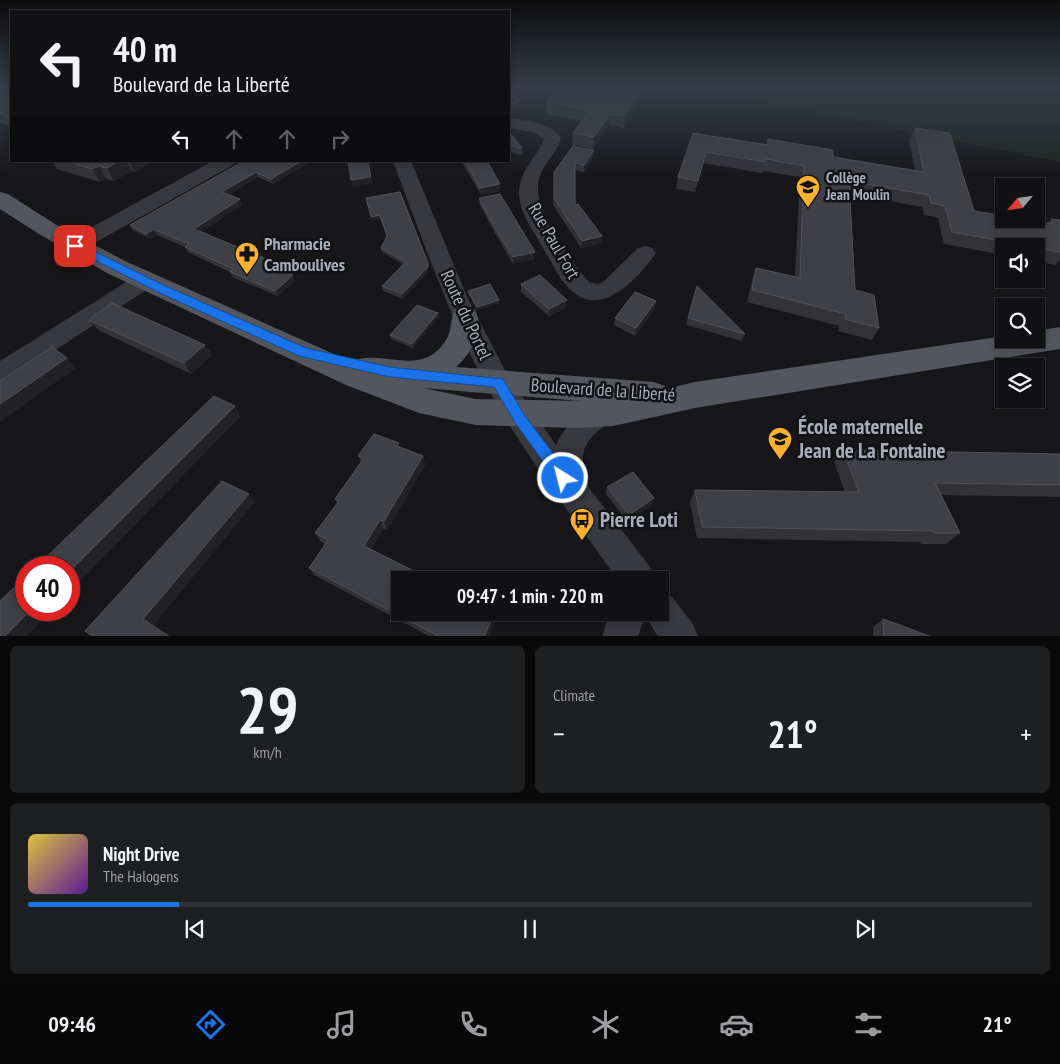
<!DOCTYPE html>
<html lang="en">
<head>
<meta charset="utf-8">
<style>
  body { margin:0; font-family:"PT Sans Narrow",sans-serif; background:#1e1f21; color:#f1f3f6; height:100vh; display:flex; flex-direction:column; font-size:19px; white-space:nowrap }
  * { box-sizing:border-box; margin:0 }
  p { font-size:16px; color:#9c9da0 }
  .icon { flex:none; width:28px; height:28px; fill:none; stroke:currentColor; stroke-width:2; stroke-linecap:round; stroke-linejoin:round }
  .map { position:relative; height:636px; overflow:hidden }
  .sheet { display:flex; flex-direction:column; gap:10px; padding:10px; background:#09090a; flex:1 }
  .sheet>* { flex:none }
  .banner { position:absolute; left:10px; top:10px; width:500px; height:152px; border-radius:0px; box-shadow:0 2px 8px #0003,0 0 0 1px #303133; background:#111113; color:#f1f3f6; overflow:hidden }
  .needle { width:32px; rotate:241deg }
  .controls { position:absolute; left:995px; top:178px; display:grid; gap:10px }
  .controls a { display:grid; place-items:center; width:50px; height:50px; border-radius:0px; background:#111113; box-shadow:0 2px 8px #0003,0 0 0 1px #303133; font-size:25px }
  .speed { position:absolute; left:15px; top:556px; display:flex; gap:10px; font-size:25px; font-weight:700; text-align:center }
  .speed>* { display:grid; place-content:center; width:65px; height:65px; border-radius:50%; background:#111113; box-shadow:0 2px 8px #0003,0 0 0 1px #303133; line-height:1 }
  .speed .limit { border:8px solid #d22; background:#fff; color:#111 }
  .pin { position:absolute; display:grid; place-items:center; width:42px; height:42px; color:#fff; margin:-21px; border-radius:10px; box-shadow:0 2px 8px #0006 }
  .me { position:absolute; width:55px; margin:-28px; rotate:324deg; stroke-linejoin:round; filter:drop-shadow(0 0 4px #0008) }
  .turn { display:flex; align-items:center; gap:18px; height:105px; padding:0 20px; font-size:22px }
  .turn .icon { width:65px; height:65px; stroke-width:2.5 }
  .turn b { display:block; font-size:35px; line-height:42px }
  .lanes { display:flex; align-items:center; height:48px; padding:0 20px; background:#0003; justify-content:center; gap:25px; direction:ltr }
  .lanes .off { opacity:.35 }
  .big { font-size:38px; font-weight:800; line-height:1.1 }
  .sheet .widget { flex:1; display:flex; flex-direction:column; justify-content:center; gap:8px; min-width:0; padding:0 18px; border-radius:8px; background:#1e1f21 }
  .sheet .dial { align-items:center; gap:0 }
  .dial b { font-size:65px; line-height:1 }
  .song { display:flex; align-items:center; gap:15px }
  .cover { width:60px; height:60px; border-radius:8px; background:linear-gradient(135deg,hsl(50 70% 55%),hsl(270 70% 35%)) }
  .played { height:5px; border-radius:2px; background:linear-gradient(90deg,#1a73e8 15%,#303133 15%) }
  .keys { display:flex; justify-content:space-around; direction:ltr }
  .heat { display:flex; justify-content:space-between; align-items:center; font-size:28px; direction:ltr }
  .sheet .tiles { flex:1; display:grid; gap:10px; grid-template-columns:1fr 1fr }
  .widget:last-child { grid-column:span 2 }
  .trip { position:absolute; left:391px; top:571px; width:278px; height:50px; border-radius:0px; background:#111113; box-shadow:0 2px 8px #0003,0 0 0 1px #303133; font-weight:800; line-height:50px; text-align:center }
  .tabs { display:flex; height:80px; justify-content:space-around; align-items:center; background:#070708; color:#9c9da0 }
  .tabs .icon { width:35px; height:35px }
  .tabs .current { color:#1a73e8 }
  .tabs b { font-size:22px; color:#f1f3f6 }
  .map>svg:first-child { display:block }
  .green { fill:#1d241e }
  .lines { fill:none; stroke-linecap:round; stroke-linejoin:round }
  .minor { fill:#38393e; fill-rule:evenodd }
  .major { fill:#54565d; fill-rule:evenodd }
  .wall { fill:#333337 }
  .shaded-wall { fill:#222225 }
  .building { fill:#3f4045; stroke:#505257 }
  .route { fill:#1a73e8; stroke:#114b97 }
  .labels { text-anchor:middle; stroke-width:5; stroke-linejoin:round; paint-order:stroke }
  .far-poi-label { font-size:15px; font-weight:bold; fill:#a8aeb9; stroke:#121214; text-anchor:start }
  .street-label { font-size:18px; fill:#a8aeb9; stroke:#121214 }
  .poi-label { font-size:18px; font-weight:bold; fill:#a8aeb9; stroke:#121214; text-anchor:start }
  .near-poi-label { font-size:21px; font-weight:bold; fill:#a8aeb9; stroke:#121214; text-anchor:start }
</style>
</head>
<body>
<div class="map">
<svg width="1060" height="637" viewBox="0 0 1060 637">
  <rect width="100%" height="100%" fill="#171719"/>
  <path class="green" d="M692 88H1060V162Z"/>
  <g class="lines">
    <path class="minor" d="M509 118C527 121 550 122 561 138 557 153 543 163 539 179 531 209 569 260 589 282L597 284 603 282 638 248 645 246 652 248 656 253C640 276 603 318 573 292 560 282 552 262 543 248 534 232 519 212 519 193 519 170 537 158 544 139L533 132 509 128Z
      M213 161H236L233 165 82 250 75 252 68 250 65 245 68 240Z
      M393 161H411L468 299 508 376 556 445C566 425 578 411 600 403L610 407 614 415C610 424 604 426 597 432 577 449 582 465 589 488L651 568 656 580H618C574 518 525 456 488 389 449 317 422 238 393 161Z
      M144 273 152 276 155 281 152 286 9 381 0 384V361L136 276Z
      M660 591 672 597 693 624 698 637H658L645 615 638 637H602L610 612H660Z"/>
    <path class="major" d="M0 192 8 194 55 224 125 261 354 363 355 360C386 350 422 378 446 340 452 331 450 319 455 310L465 307 475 310C485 328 471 355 456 367L654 382 665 386 666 389 695 382 1004 336V339H1036V331L1060 327V349L695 408 613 426 577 428 476 425 419 413 346 385 107 273 39 234 0 209ZM423 388 581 401 476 399Z"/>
  </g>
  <path class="wall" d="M0 88H11V129L10 126 0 123Z
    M641 97 624 128 609 125 593 149 574 145 575 147 593 157 584 172 575 170V205L602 236V243L581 248 553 205 554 172 574 145H572L573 133 582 121 546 114V102Z
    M915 128 974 211 1047 223 1051 219 1060 220V260L1055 265 1036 261V246H1004V255L944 244 938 218 924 215 922 207 850 194 855 290 879 328 872 340 838 331 839 326 747 302 752 280 756 268 795 276 800 177 763 171 762 173 703 163 695 192 676 189 678 177 693 133 766 145 768 139 833 157 915 171 909 140Z
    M509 132 522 148V155L509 152Z
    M52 161H153L135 172 131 171 114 181 106 179 100 182 57 169Z
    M244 161H309L310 162 273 184 258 177 229 195 242 205 201 232 271 266 295 281 278 296 232 277 230 272 188 252 185 247 157 235 150 239 133 230 130 225Z
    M461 161H487L500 184V191L481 195Z
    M366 198 428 263V272L403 299 383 291 382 286 403 264 382 252 381 248 387 237 380 219 372 221Z
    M479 198 535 252V259L513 264 491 226 480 205Z
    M521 284 567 307 549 316 521 292Z
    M697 286 745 334 742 341 686 325Z
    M468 291 500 303 477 310 469 295Z
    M655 309 635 336 614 325 615 318Z
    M438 313 439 317 413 348 391 339 390 335Z
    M89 320 205 345 212 355 191 374 98 330Z
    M400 447 423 456 425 465 387 530 383 529 371 549 495 612 496 619 488 637H431L314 575 309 568 325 544 320 541 315 533 337 503 335 499 361 462 358 456Z
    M843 450 1060 454V497L941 495 960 533 946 544H921L920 542 697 538 690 502 695 490 845 492 834 462Z
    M607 487 652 505 627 521 606 494Z
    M883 619 932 637H873V627Z"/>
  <path class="shaded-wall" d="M641 88H642L641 97 624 128 625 116Z
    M520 100V106L509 116V110Z
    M610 114 609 125 593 149 594 137Z
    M594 150 593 157 584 172V165Z
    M119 161H126L131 171 114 181 107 168Z
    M129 161H153L135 172Z
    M301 161H309L310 162 273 184 271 179Z
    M99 166 106 179 100 182 92 169Z
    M256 172 258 177 225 197 222 192Z
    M371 177 373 184 353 187 351 180Z
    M500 184V191L481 195 480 188Z
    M240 199 242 205 197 234 194 229Z
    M380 215V219L372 221 371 217Z
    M154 229 157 235 150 239 146 234Z
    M602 236V243L581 248 582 241Z
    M535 252V259L513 264V257Z
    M269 260 271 266 267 269 264 264Z
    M428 263V272L403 299 402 294Z
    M293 275 295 281 278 296 275 291Z
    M499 300 500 303 477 310V307Z
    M567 300V307L549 316V309Z
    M656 301 655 309 635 336 636 328Z
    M438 313 439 317 413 348 412 344Z
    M205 345 212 355 191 374 184 363Z
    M67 358 76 368 0 422V404Z
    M235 406 241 416 69 593V572Z
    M423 456 425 465 387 530 384 521Z
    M249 494 255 502 153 626 143 619Z
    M654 498 652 505 627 521 629 515Z
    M380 520 383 529 368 554 364 546Z
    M31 610H52L26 637H4Z
    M495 612 496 619 488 637H484Z"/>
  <path class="building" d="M0 88H11V120L4 118 9 116 0 113Z
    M509 88H511L520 100 509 110Z
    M557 88H641L625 116 610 114 594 137 573 133 590 110 546 102Z
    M915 128 950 133 974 211 1004 216V219H1022L1053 224 1051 219 1060 220V252L1036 248V246H1029L952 232 945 206 931 203 929 195 849 181 855 290 874 295 879 328 845 319 846 314 752 290 756 268 800 278 804 166 766 159V162L706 152 698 181 678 177 693 133 768 145V139L833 150V157L924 172Z
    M509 132 522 148 509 146Z
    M574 145 575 147 594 150 584 165 575 163V205L578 204 602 236 582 241 554 198V172Z
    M66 161H119L107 168 99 166 92 169Z
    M244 161H301L271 179 256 172 222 192 240 199 194 229 269 260 264 264 293 275 275 291 230 272 233 269 185 247 189 244 154 229 146 234 130 225Z
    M348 161H368L371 177 351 180Z
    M465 161H487L500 184 480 188Z
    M400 192 428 263V267L402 294 382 286 406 262 381 248 387 236 380 215 371 217 366 198Z
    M500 194 535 252 513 257 490 219 479 198Z
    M540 275 567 300 549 309 521 284Z
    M490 284 499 300 477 307 468 291Z
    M697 286 745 334 688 318Z
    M635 292 656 301 636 328 615 318Z
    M112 303 205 345 184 363 89 320Z
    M417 305 438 313 412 344 390 335Z
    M52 347 67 358 0 404V381Z
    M214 396 235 406 69 572V568H35Z
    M374 434 399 443 397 446 423 456 384 521 380 520 364 546 432 580H400V612H495L484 637H440L309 568 328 540 315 533 339 501 335 499 364 458 358 456Z
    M843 450 1060 454V485L935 483 960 533H934L933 531 702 527 695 490 859 492Z
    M633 472 654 498 629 515 607 487Z
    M222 481 249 494 143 619 170 637H94L85 631Z
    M26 576V610H31L4 637H0V601Z
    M883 619 932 637H884Z"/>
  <linearGradient id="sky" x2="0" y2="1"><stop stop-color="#0d0d0e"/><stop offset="0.49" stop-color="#363c49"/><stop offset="1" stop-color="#363c49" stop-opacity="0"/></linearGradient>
  <rect width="1060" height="178" fill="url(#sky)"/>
  <path class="route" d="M75 242 170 288 306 348 390 367 503 379 525 416 568 473 570 478 568 482 563 484 558 482 516 424 494 387 390 377 299 356 162 294 71 248V243Z"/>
  <defs>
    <symbol id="school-pin" viewBox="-11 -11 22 30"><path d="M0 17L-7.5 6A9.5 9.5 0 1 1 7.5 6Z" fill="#f9b12f" stroke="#121214"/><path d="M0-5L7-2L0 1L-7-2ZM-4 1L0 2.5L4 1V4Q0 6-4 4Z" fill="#111"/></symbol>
    <symbol id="pharmacy-pin" viewBox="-11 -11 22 30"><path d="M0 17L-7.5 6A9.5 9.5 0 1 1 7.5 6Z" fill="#f9b12f" stroke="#121214"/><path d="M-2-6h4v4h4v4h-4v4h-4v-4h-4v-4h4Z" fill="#111"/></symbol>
    <symbol id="bus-pin" viewBox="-11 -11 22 30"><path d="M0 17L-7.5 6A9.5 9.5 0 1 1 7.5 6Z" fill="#f9b12f" stroke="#121214"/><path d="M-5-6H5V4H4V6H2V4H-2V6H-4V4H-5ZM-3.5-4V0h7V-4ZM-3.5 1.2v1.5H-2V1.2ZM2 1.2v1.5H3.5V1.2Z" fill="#111"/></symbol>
  </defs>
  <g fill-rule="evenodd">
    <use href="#school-pin" x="794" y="173" width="28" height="38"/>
    <use href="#pharmacy-pin" x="233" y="240" width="28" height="38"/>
    <use href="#school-pin" x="766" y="425" width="28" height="38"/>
    <use href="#bus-pin" x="568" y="506" width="28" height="38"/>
  </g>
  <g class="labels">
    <g class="far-poi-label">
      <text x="826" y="183">Collège<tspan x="826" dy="17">Jean Moulin</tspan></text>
    </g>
    <g class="street-label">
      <text transform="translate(554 241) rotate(60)" y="6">Rue Paul Fort</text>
      <text transform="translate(466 315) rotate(65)" y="6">Route du Portel</text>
      <text transform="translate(603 390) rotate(4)" y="6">Boulevard de la Liberté</text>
    </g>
    <g class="poi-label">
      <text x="264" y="250">Pharmacie<tspan x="264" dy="21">Camboulives</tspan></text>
    </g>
    <g class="near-poi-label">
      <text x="798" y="434">École maternelle<tspan x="798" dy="24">Jean de La Fontaine</tspan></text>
      <text x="600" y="527">Pierre Loti</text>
    </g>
  </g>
</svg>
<div class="controls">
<a><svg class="needle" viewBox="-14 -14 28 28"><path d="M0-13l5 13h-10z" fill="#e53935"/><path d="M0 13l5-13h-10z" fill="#9c9da0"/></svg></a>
<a><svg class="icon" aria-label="sound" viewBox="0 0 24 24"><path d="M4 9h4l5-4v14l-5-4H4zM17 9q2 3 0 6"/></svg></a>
<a><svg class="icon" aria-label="search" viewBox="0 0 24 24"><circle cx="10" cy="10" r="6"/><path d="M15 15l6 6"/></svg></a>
<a><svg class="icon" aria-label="layers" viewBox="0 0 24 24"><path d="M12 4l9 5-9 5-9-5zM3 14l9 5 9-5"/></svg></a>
</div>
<div class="speed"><div class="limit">40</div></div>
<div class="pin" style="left:75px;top:246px;background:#d93025"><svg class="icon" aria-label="arrive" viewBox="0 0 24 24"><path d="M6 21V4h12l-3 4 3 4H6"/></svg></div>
<svg class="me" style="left:563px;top:478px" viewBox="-20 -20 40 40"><circle r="17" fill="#1a73e8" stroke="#fff" stroke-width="3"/><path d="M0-11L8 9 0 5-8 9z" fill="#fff"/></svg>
<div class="trip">09:47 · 1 min · 220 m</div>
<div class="banner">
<div class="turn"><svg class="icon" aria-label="left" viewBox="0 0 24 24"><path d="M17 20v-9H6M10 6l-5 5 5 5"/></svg><div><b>40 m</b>Boulevard de la Liberté</div></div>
<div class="lanes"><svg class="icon" aria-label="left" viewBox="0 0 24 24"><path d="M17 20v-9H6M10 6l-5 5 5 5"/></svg><svg class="icon off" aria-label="ahead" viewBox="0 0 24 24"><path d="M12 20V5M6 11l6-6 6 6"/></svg><svg class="icon off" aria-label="ahead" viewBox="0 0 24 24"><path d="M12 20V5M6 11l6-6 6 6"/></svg><svg class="icon off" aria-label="right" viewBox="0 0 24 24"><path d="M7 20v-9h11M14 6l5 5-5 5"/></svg></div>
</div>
</div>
<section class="sheet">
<div class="tiles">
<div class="widget dial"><b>29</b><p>km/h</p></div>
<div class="widget"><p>Climate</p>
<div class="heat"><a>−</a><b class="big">21°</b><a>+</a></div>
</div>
<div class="widget">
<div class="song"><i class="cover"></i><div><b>Night Drive</b><p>The Halogens</p></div></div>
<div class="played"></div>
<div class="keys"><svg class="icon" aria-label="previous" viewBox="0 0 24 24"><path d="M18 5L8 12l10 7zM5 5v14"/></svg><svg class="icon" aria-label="pause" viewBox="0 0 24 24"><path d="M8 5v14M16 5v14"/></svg><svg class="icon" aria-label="next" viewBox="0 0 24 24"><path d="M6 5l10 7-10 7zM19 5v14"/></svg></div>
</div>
</div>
</section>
<nav class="tabs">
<b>09:46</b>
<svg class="icon current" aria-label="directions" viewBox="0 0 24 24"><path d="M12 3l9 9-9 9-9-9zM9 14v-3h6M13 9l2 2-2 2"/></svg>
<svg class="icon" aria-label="music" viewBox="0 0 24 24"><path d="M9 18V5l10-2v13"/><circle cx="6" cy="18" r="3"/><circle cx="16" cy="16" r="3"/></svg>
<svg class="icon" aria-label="phone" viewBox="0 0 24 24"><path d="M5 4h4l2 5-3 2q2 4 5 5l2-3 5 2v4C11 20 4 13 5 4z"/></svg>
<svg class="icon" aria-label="climate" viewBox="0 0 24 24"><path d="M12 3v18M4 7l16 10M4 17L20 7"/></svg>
<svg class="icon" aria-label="car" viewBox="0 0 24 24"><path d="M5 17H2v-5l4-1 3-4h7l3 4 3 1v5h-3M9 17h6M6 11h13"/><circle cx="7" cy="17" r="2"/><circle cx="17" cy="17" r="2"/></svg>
<svg class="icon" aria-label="filters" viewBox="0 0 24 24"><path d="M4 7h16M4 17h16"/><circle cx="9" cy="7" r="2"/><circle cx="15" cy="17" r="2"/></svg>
<b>21°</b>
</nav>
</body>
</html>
